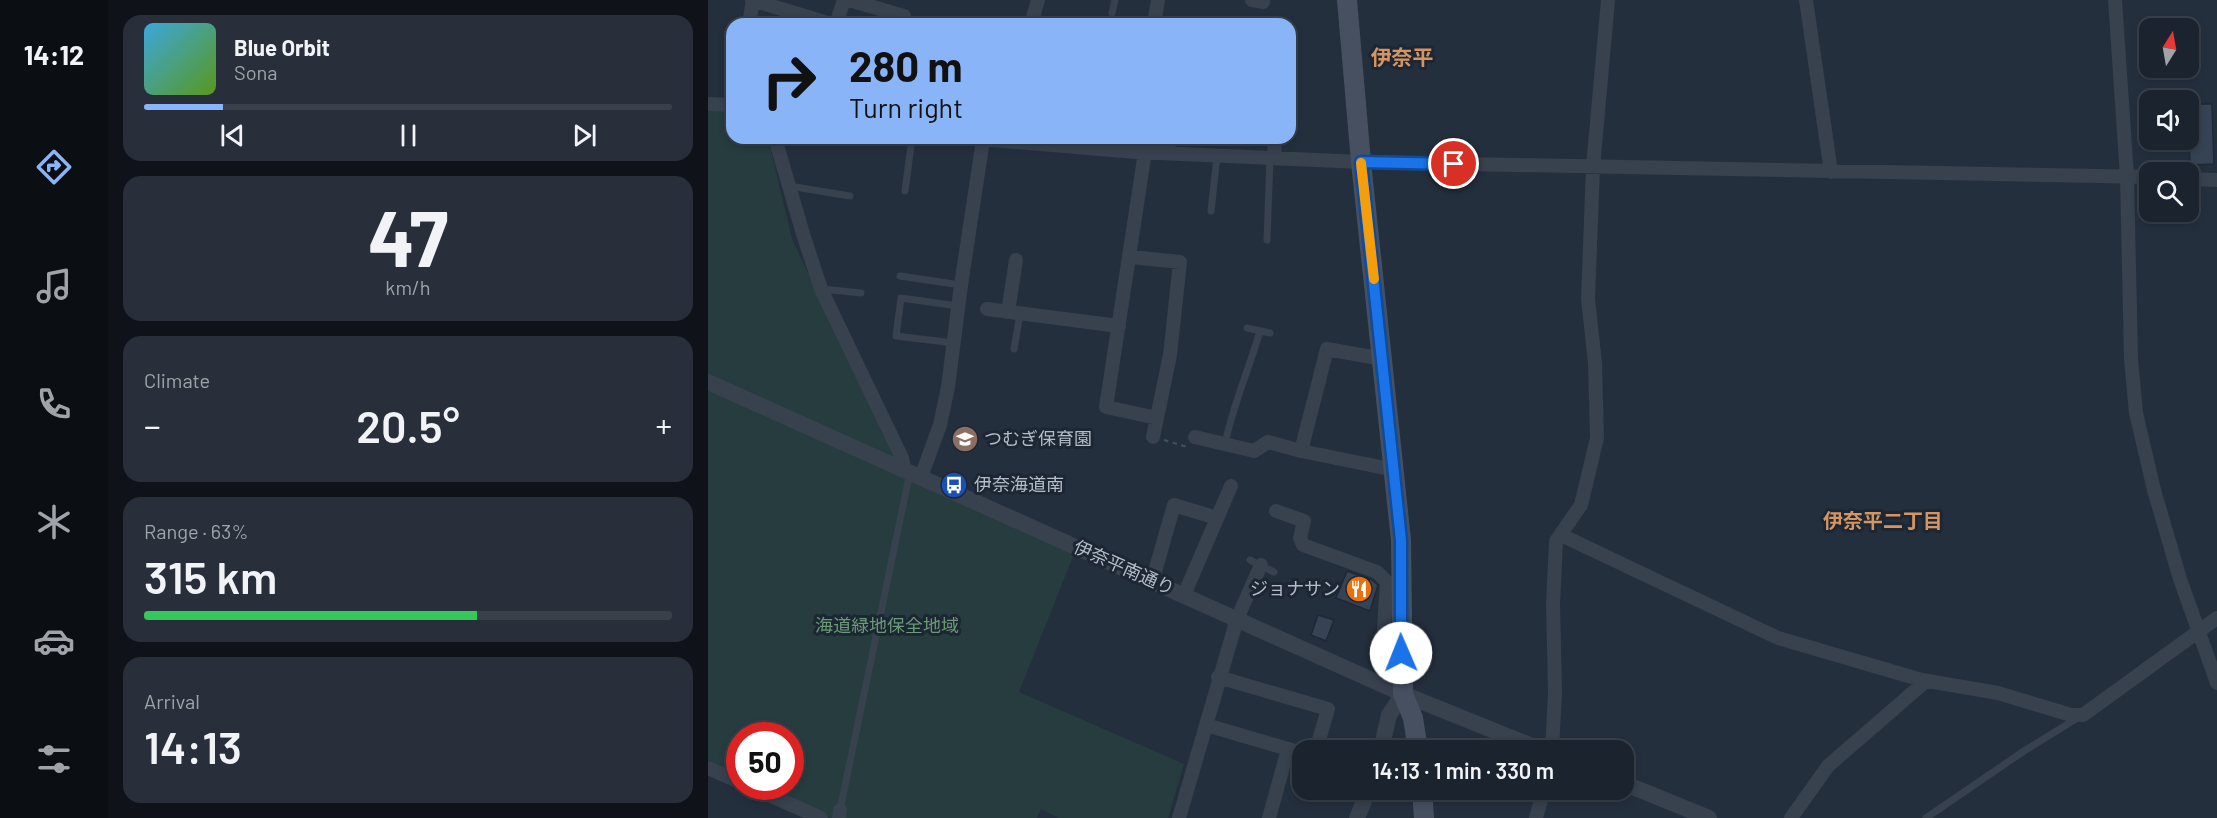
<!DOCTYPE html>
<html lang="en">
<head>
<meta charset="utf-8">
<style>
  body { margin:0; font-family:Barlow,"Noto Sans JP",sans-serif; background:#282f3a; color:#f1f3f6; height:100vh; display:flex; flex-direction:column; font-size:22px; white-space:nowrap }
  * { box-sizing:border-box; margin:0 }
  p { font-size:20px; color:#a0a4aa }
  .icon { flex:none; width:33px; height:33px; fill:none; stroke:currentColor; stroke-width:2; stroke-linecap:round; stroke-linejoin:round }
  .map { position:relative; flex:1; overflow:hidden }
  .panel { display:flex; flex-direction:column; gap:15px; padding:15px; background:#0f1319; width:600px }
  .panel>* { flex:none }
  .top-card { position:absolute; left:18px; top:18px; width:570px; height:126px; border-radius:18px; box-shadow:0 3px 9px #0003,0 0 0 2px #39404a; background:#8ab4f8; color:#111; overflow:hidden }
  .needle { width:39px; rotate:11deg }
  .fabs { position:absolute; left:1431px; top:18px; display:grid; gap:12px }
  .fabs a { display:grid; place-items:center; width:60px; height:60px; border-radius:12px; background:#1b232e; box-shadow:0 3px 9px #0003,0 0 0 2px #39404a; font-size:30px }
  .speed { position:absolute; left:18px; top:722px; display:flex; gap:12px; font-size:30px; font-weight:700; text-align:center }
  .speed>* { display:grid; place-content:center; width:78px; height:78px; border-radius:50%; background:#1b232e; box-shadow:0 3px 9px #0003,0 0 0 2px #39404a; line-height:1 }
  .speed .limit { border:9px solid #d22; background:#fff; color:#111 }
  .pin { position:absolute; display:grid; place-items:center; width:51px; height:51px; color:#fff; margin:-26px; border:3px solid #fff; border-radius:50%; box-shadow:0 2px 6px #0007 }
  .me { position:absolute; width:66px; margin:-33px; rotate:359deg; stroke-linejoin:round; filter:drop-shadow(0 0 4px #0008) }
  .turn { display:flex; align-items:center; gap:21px; height:126px; padding:0 24px; font-size:27px }
  .turn .icon { width:78px; height:78px; stroke-width:2.5 }
  .turn b { display:block; font-size:42px; line-height:51px }
  .big { font-size:45px; font-weight:600; line-height:1.1 }
  .panel .card { flex:1; display:flex; flex-direction:column; justify-content:center; gap:9px; min-width:0; padding:0 21px; border-radius:18px; background:#282f3a }
  .panel .dial { align-items:center; gap:0 }
  .dial b { font-size:78px; line-height:1 }
  .song { display:flex; align-items:center; gap:18px }
  .cover { width:72px; height:72px; border-radius:9px; background:linear-gradient(135deg,hsl(200 70% 55%),hsl(90 70% 35%)) }
  .played { height:6px; border-radius:3px; background:linear-gradient(90deg,#8ab4f8 15%,#39404a 15%) }
  .keys { display:flex; justify-content:space-around; direction:ltr }
  .heat { display:flex; justify-content:space-between; align-items:center; font-size:33px; direction:ltr }
  .charge { height:9px; border-radius:4px; background:linear-gradient(90deg,#34c759 63%,#39404a 0) }
  .trip { position:absolute; left:584px; top:740px; width:342px; height:60px; border-radius:18px; background:#1b232e; box-shadow:0 3px 9px #0003,0 0 0 2px #39404a; font-weight:600; line-height:60px; text-align:center }
  main { display:flex; flex:1; min-height:0 }
  .menu { display:flex; flex-direction:column; width:108px; justify-content:space-around; align-items:center; background:#0b0e12; color:#a0a4aa }
  .menu .icon { width:42px; height:42px }
  .menu .current { color:#8ab4f8 }
  .menu b { font-size:27px; color:#f1f3f6 }
  .map>svg:first-child { display:block }
  .green { fill:#263c3f }
  .building { fill:#364354; stroke:#1f2835; stroke-width:1.5 }
  .lines { fill:none; stroke-linecap:round; stroke-linejoin:round }
  .path { stroke:#3f5557; stroke-width:2; stroke-dasharray:4.5 4.5; stroke-linecap:butt }
  .service { stroke:#38414e; stroke-width:7 }
  .minor { stroke:#38414e; stroke-width:14 }
  .tertiary { stroke:#38414e; stroke-width:16 }
  .secondary { stroke:#465061; stroke-width:20 }
  .route-casing { stroke:#114b97; stroke-width:15 }
  .route { stroke:#1a73e8; stroke-width:10 }
  .slow { stroke:#f59e0b; stroke-width:10 }
  .labels { text-anchor:middle; stroke-width:6; stroke-linejoin:round; paint-order:stroke }
  .poi-label { font-size:18px; fill:#b4bcc9; stroke:#1d2633; text-anchor:start }
  .street-label { font-size:18px; fill:#b4bcc9; stroke:#1d2633 }
  .park-label { font-size:18px; fill:#6b9a76; stroke:#1d2633 }
  .neighbourhood-label { font-size:20px; font-weight:bold; fill:#d59563; stroke:#1d2633 }
  .quarter-label { font-size:21px; font-weight:bold; fill:#d59563; stroke:#1d2633 }
</style>
</head>
<body>
<main>
<nav class="menu">
<b>14:12</b>
<svg class="icon current" aria-label="directions" viewBox="0 0 24 24"><path d="M12 3l9 9-9 9-9-9zM9 14v-3h6M13 9l2 2-2 2"/></svg>
<svg class="icon" aria-label="music" viewBox="0 0 24 24"><path d="M9 18V5l10-2v13"/><circle cx="6" cy="18" r="3"/><circle cx="16" cy="16" r="3"/></svg>
<svg class="icon" aria-label="phone" viewBox="0 0 24 24"><path d="M5 4h4l2 5-3 2q2 4 5 5l2-3 5 2v4C11 20 4 13 5 4z"/></svg>
<svg class="icon" aria-label="climate" viewBox="0 0 24 24"><path d="M12 3v18M4 7l16 10M4 17L20 7"/></svg>
<svg class="icon" aria-label="car" viewBox="0 0 24 24"><path d="M5 17H2v-5l4-1 3-4h7l3 4 3 1v5h-3M9 17h6M6 11h13"/><circle cx="7" cy="17" r="2"/><circle cx="17" cy="17" r="2"/></svg>
<svg class="icon" aria-label="filters" viewBox="0 0 24 24"><path d="M4 7h16M4 17h16"/><circle cx="9" cy="7" r="2"/><circle cx="15" cy="17" r="2"/></svg>
</nav>
<section class="panel">
<div class="card">
<div class="song"><i class="cover"></i><div><b>Blue Orbit</b><p>Sona</p></div></div>
<div class="played"></div>
<div class="keys"><svg class="icon" aria-label="previous" viewBox="0 0 24 24"><path d="M18 5L8 12l10 7zM5 5v14"/></svg><svg class="icon" aria-label="pause" viewBox="0 0 24 24"><path d="M8 5v14M16 5v14"/></svg><svg class="icon" aria-label="next" viewBox="0 0 24 24"><path d="M6 5l10 7-10 7zM19 5v14"/></svg></div>
</div>
<div class="card dial"><b>47</b><p>km/h</p></div>
<div class="card"><p>Climate</p>
<div class="heat"><a>−</a><b class="big">20.5°</b><a>+</a></div>
</div>
<div class="card"><p>Range · 63%</p><b class="big">315 km</b><div class="charge"></div></div>
<div class="card"><p>Arrival</p><b class="big">14:13</b></div>
</section>
<div class="map">
<svg width="1509" height="818" viewBox="0 0 1509 818">
  <rect width="100%" height="100%" fill="#242f3e"/>
  <path class="green" d="M0 111H24V138H60L84 239 194 474 366 554 311 692 476 764 460 818H351L333 809 329 818H122L50 786H82V735H32L31 778 0 764Z"/>
  <path class="building" d="M1480 104H1504L1506 164 1482 165Z
    M639 571 664 580 670 585 662 611 628 598Z
    M610 615 626 620 618 641 603 635Z"/>
  <g class="lines">
    <path class="path" d="M456 440 479 447"/>
    <path class="service" d="M404 13 407 0
      M81 186 142 196
      M197 191 204 138
      M503 211 509 156
      M559 240 562 158
      M192 276 253 285
      M113 289 153 293
      M539 328 562 333
      M246 343 188 336 193 298 250 306
      M306 349 312 314
      M517 444C525 405 541 369 552 331
      M542 560 566 572
      M132 810 202 472
      M1218 818 1316 751 1371 717"/>
    <path class="minor" d="M44 0 123 24
      M141 0 196 16
      M544 0 555 2
      M1098 0 1123 172
      M1407 0 1419 176 1423 359 1428 413 1446 490 1472 579 1509 683
      M41 24 45 0
      M128 24 136 0
      M323 24 330 0
      M446 24 450 0
      M0 104 24 105
      M67 138 95 234 113 289 194 458 196 469
      M259 138 428 152 653 162 1442 177
      M566 138 567 158
      M437 152 398 407 449 418
      M460 153 461 138
      M1480 179 1509 180
      M423 257 472 262 462 355 445 437
      M279 309 411 326
      M300 312 308 260
      M487 437 546 451 560 442 593 451 687 470
      M593 451 619 349 675 359
      M213 477 232 425 240 387 253 285 275 140
      M568 511 596 521 592 538 595 545 669 572 679 582 676 629 693 632
      M853 535 1070 638 1214 680 1290 693 1363 715H1375L1509 618
      M444 582 466 505 509 518
      M476 595 523 486
      M510 677 620 709 608 750
      M498 725 594 753
      M844 750 847 692 845 604 848 541 873 505 889 438 887 363 880 299 885 167 900 0
      M0 768 32 782
      M41 786 113 818
      M131 818 132 810
      M471 818 529 619 553 565
      M561 818 580 749
      M828 818 836 789
      M1083 818 1120 766 1218 681"/>
    <path class="tertiary" d="M0 382 695 694 834 750
      M673 750 681 715 695 694
      M915 783 1001 818
      M649 818 661 789"/>
    <path class="secondary" d="M639 0 653 162 693 540 695 694 705 718 710 750
      M714 789 716 818"/>
  </g>
  <g class="lines">
    <defs>
      <path id="route" d="M693 653V540L653 162 746 164"/>
    </defs>
    <use href="#route" class="route-casing"/>
    <use href="#route" class="route"/>
    <path class="slow" d="M653 163 666 279"/>
  </g>
  <defs>
    <symbol id="school-disc" viewBox="-11 -11 22 22"><circle r="9.5" fill="#8d6e63" stroke="#1d2633"/><path d="M0-5L7-2L0 1L-7-2ZM-4 1L0 2.5L4 1V4Q0 6-4 4Z" fill="#fff"/></symbol>
    <symbol id="bus-disc" viewBox="-11 -11 22 22"><circle r="9.5" fill="#1a4fb4" stroke="#1d2633"/><path d="M-5-6H5V4H4V6H2V4H-2V6H-4V4H-5ZM-3.5-4V0h7V-4ZM-3.5 1.2v1.5H-2V1.2ZM2 1.2v1.5H3.5V1.2Z" fill="#fff"/></symbol>
    <symbol id="restaurant-disc" viewBox="-11 -11 22 22"><circle r="9.5" fill="#e8710a" stroke="#1d2633"/><path d="M-5-6h1v4h1v-4h1v4h1v-4h1v5L-1.5 .5V6h-2V.5L-5-1ZM5-6V6H3V1.5H1.5Q1.5-4 5-6Z" fill="#fff"/></symbol>
  </defs>
  <g fill-rule="evenodd">
    <use href="#school-disc" x="242" y="424" width="30" height="30"/>
    <use href="#bus-disc" x="231" y="470" width="30" height="30"/>
    <use href="#restaurant-disc" x="636" y="574" width="30" height="30"/>
  </g>
  <g class="labels">
    <g class="poi-label">
      <text x="276" y="445">つむぎ保育園</text>
      <text x="266" y="491">伊奈海道南</text>
      <text x="632" y="595" text-anchor="end">ジョナサン</text>
    </g>
    <g class="street-label">
      <text transform="translate(416 568) rotate(24)" y="6">伊奈平南通り</text>
    </g>
    <g class="park-label">
      <text x="179" y="632">海道緑地保全地域</text>
    </g>
    <g class="neighbourhood-label">
      <text x="1175" y="528">伊奈平二丁目</text>
    </g>
    <g class="quarter-label">
      <text x="694" y="65">伊奈平</text>
    </g>
  </g>
</svg>
<div class="fabs">
<a><svg class="needle" viewBox="-14 -14 28 28"><path d="M0-13l5 13h-10z" fill="#e53935"/><path d="M0 13l5-13h-10z" fill="#a0a4aa"/></svg></a>
<a><svg class="icon" aria-label="sound" viewBox="0 0 24 24"><path d="M4 9h4l5-4v14l-5-4H4zM17 9q2 3 0 6"/></svg></a>
<a><svg class="icon" aria-label="search" viewBox="0 0 24 24"><circle cx="10" cy="10" r="6"/><path d="M15 15l6 6"/></svg></a>
</div>
<div class="speed"><div class="limit">50</div></div>
<div class="pin" style="left:746px;top:164px;background:#d93025"><svg class="icon" aria-label="arrive" viewBox="0 0 24 24"><path d="M6 21V4h12l-3 4 3 4H6"/></svg></div>
<svg class="me" style="left:693px;top:653px" viewBox="-20 -20 40 40"><circle r="19" fill="#fff"/><path d="M0-13L10 11 0 6-10 11z" fill="#1a73e8"/></svg>
<div class="trip">14:13 · 1 min · 330 m</div>
<div class="top-card">
<div class="turn"><svg class="icon" aria-label="right" viewBox="0 0 24 24"><path d="M7 20v-9h11M14 6l5 5-5 5"/></svg><div><b>280 m</b>Turn right</div></div>
</div>
</div>
</main>
</body>
</html>
